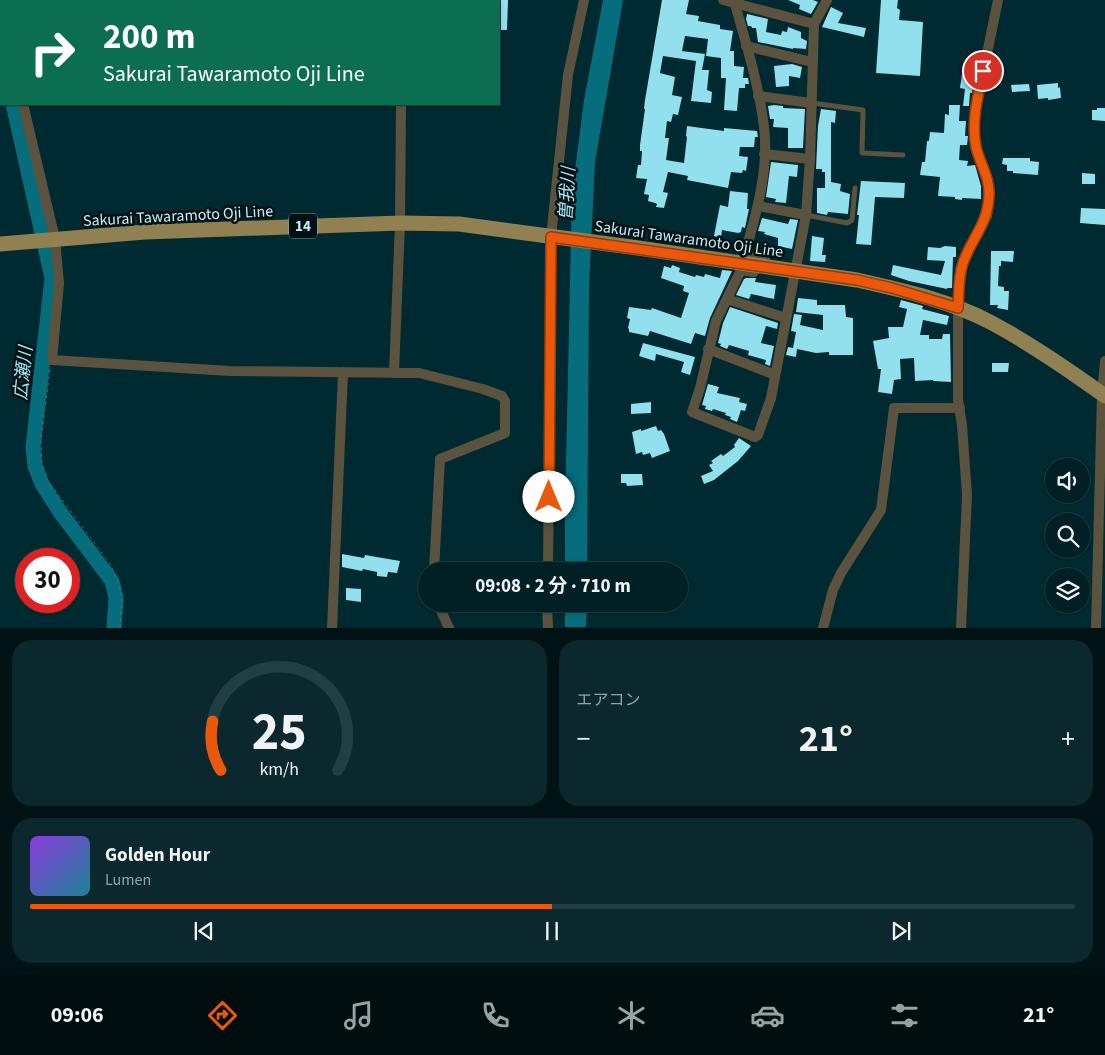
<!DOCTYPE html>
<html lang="ja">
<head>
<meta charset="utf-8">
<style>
  body { margin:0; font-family:"Source Sans 3","Noto Sans JP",sans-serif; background:#0a282d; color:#f1f3f6; height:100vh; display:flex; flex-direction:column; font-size:19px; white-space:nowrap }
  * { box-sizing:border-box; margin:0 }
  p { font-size:16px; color:#95a3a7 }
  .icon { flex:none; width:28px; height:28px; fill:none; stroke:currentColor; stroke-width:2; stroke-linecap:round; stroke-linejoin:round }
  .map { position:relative; height:628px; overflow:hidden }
  .sheet { display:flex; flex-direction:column; gap:12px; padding:12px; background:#001214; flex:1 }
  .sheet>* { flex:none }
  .top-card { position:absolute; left:0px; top:0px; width:500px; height:105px; box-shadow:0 1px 4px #0004,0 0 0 1px #223e42; background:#0b6e4f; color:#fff; overflow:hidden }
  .buttons { position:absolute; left:1045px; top:458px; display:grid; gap:10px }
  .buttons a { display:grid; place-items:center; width:45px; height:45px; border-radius:50%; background:#002025; box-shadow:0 1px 4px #0004,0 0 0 1px #223e42; font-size:25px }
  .speed { position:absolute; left:15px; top:548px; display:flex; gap:10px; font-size:25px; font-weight:700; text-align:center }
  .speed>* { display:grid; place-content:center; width:65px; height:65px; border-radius:50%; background:#002025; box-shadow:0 1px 4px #0004,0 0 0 1px #223e42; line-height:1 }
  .speed .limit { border:8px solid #d22; background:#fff; color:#111 }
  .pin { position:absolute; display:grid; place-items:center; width:42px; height:42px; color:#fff; margin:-21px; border:2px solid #fff; border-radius:50%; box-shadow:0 1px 5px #0007 }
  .me { position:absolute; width:55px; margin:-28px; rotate:0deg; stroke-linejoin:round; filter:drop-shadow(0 0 4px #0008) }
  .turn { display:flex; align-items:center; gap:18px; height:105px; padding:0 20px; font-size:22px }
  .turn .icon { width:65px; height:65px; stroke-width:2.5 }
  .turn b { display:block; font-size:35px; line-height:42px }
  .big { font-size:38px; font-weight:700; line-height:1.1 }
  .sheet .widget { flex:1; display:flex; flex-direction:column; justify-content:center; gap:8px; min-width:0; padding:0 18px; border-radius:20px; background:#0a282d }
  .sheet .dial { align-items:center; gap:0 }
  .dial svg { height:130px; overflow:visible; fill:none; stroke:#223e42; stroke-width:7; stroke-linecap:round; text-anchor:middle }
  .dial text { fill:#f1f3f6; stroke:none }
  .song { display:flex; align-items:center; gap:15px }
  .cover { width:60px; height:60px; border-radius:8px; background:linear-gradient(135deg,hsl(270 70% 55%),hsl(190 70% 35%)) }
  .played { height:5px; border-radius:2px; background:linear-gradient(90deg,#ea580c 50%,#223e42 50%) }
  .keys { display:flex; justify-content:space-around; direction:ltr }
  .heat { display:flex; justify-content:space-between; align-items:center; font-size:28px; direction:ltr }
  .sheet .tiles { flex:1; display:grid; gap:12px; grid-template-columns:1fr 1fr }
  .widget:last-child { grid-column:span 2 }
  .trip { position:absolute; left:418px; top:562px; width:270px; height:50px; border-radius:25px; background:#002025; box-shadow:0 1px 4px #0004,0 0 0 1px #223e42; font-weight:700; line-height:50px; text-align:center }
  .dock { display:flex; height:80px; justify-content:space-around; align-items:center; background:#000d0f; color:#95a3a7 }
  .dock .icon { width:35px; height:35px }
  .dock .active { color:#ea580c }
  .dock b { font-size:22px; color:#f1f3f6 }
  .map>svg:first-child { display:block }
  .water { fill:#056d7b }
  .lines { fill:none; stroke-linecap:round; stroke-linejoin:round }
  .river { stroke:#056d7b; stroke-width:15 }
  .building { fill:#92dfed }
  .path { stroke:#497178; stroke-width:1; stroke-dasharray:2.5 4; stroke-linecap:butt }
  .service { stroke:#5b533d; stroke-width:5 }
  .minor { stroke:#5b533d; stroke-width:10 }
  .primary { stroke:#908052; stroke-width:15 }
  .route-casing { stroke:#983908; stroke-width:12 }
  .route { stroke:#ea580c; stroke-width:9 }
  .labels { text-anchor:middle; stroke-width:5; stroke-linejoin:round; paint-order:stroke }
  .shield { fill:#001115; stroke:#8baab0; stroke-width:1 }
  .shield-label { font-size:15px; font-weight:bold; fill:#c6ebf2 }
  .street-label { font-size:16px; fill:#c6ebf2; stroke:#001115 }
  .water-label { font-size:18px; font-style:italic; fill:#a5e7f3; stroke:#001115 }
</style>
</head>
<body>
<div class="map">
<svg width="1105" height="628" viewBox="0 0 1105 628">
  <rect width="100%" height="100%" fill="#002a31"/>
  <path class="water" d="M603 0H623L595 162 589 287 587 571H565V507L572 193 584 100Z
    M565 604H587L586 627H565Z"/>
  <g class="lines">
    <path class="river" d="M0 38 1 46
      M13 104 52 278 33 447 35 466 42 484 60 512 112 581 116 598 114 628"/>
  </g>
  <path class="building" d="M499 0H508L507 30H499Z
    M662 0H689L686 14 699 16 698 21 720 25V29L733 31 730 51H734V66L744 67 743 78H748L749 84H745V88H739L737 111 724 110 726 78H721V58L706 56 708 39 685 36 682 51 705 54 702 70H709L707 90 712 92 711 103 691 101 696 61 663 56 660 73 675 77 672 95 682 97 678 115 673 114 671 122 667 121 665 138H669L666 160 684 163 687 137 686 136 687 126 724 131V128L757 131 758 137H755L754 147H740L739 156 748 157 746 171 743 170 742 173 731 172 728 188 687 180 688 176 668 172 663 192 668 193 664 208 656 207 657 204 655 203 648 201 649 195 644 194 647 179 636 178 638 165H641L642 151H640V145L645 109H644L645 100Z
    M788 0H813L818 2 811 14 799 9 800 5Z
    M881 0H898L897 8 900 10 899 20 923 22 920 76 876 73Z
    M831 7 843 13 838 23 866 28 864 37 822 27Z
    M747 14 768 19 766 32 781 35 782 31 787 32 788 27 801 32V38L807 41 806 49 793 48V49L758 42 756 28H752L751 26H748L746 19Z
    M792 64 802 67 800 78 789 76V86L776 87 774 66Z
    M970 69 977 70 972 93H970L969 106H963L965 89 960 88 962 74 969 75Z
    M1058 83V88L1060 87 1061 98 1048 100V98L1038 99 1037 85Z
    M1029 84 1030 91 1012 92 1011 85Z
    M774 105 783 106V108L805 109 803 148H788V128L773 127 774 119H770L768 106Z
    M949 105H960L959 121H966L965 136H968L967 145H960L959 160 968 161 967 166 975 165 981 186V199L962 198V200L955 199V197L938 196 940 177 920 175 922 162H925L927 141H929L930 132 944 133 945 114 949 115Z
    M1097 108H1105V121L1092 120V110H1097Z
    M821 109 836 111 835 123 831 122V182L841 184 840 191 850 194 848 214 828 212 827 215 817 213V188H825V172H822V169H816L818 126Z
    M1003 158H1030V161L1039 162 1038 175 1013 173V171H1007V165L1002 164Z
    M771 162 798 165 797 177 789 176 786 203 775 202 776 199 766 197Z
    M1082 173 1095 174V184H1082Z
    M861 181 905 183 904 198 875 197 871 245 856 244 859 215H857Z
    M730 191 748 193 747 209H749L745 228 742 227 741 232 738 233 722 230 721 238 714 236 720 205 728 207Z
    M1081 208 1105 209V225L1080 223Z
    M762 218 788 224 790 219 798 220 792 249 778 246V238L764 234 765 232 758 231Z
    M812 236 824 238 822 255H826L825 262 810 261Z
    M945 246 956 247V257H953L952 288H947V289L909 281 891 275 893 265 941 275 945 261 927 260 928 247 940 248Z
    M991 251H1014L1013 262 1001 261V266H999L998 286 1004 287V291H1009L1008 310 997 308 998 305H990Z
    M672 265 680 268 679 272 695 277 696 275 704 277 705 274 720 278 722 270 732 271 710 318 705 336 695 333 691 344 650 331 648 336 629 332V329L628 328 630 319 627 318 629 307 651 310 652 308 681 318 689 293 683 291 684 286 661 278 664 266 671 268Z
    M746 278H756L755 282 776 285 774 299 751 294 749 299 736 295 744 279Z
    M798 298 817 300V305H845L846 317 853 318V355H829V352L816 353 797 349 796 357 786 355 788 347 793 348 796 332 791 331 794 314 802 315 800 325 823 330V315L796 312Z
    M901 300 923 306 922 309 949 316 947 325 923 320 920 335H929V339H942L943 334H950L951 382 933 381V380L915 381 914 358 900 359 901 379 894 380 892 394 878 392 881 369H878L873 341 889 338 888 327H903L907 309 899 307Z
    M730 307 778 323 777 329 766 326 761 343 774 346 770 366 765 364 766 360 748 355 749 351 729 345 727 349 720 346 721 344 718 343 723 323Z
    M643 343 695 357 690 375 681 372 684 362 656 354 655 361 639 356Z
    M992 363H1009L1008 372H992Z
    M708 384 719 387 717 393 740 398 739 402 747 404 745 411 741 410 737 422 730 419 731 417 725 415 726 413 713 409 712 411 705 409 706 406 702 405Z
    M651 402V413L631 414V404Z
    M656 426 658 431 661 430 664 434 670 451 652 458 650 453 643 455 642 452 636 454 632 432 641 429V431Z
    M739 438 751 446 738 461 714 480 704 484 701 476 713 471 709 465 713 463 711 461 721 454 723 456 735 447 734 445Z
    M621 474H642L643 485 627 486 626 483H621Z
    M342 554 364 558 365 555 400 561 397 573 388 572 387 577 377 576V572L363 569 362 571 342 567Z
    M346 588 361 589V602L346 600Z"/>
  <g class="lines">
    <path class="path" d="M50 370 41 439 42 463 48 481 111 565 120 588 122 601 120 628"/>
    <path class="service" d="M812 103 863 110 862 153 903 155
      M806 215 847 223 852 220 855 188"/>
    <path class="minor" d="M1 0V3
      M723 0 814 24
      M737 0 735 4C746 44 759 85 764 127 769 168 757 211 746 250L749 257 765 259
      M411 1 412 0
      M746 46 812 62
      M758 96 811 103
      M23 104 55 239 59 283 52 360 230 371 419 373 483 389 502 396 505 401V433L440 459 434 571
      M764 154 810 159
      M758 206 806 215
      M754 272 741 270 716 321 700 388 692 412 755 437 758 435 771 398 806 215 810 159 814 24 827 0
      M727 299 786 318
      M708 349 775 375
      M394 373 400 223 401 104
      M548 571 551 237 568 75 584 0
      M438 604 449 628
      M547 604 548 628
      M332 628 343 372
      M823 628 833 590 841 573 881 510 894 408H960
      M961 628 967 495 962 425 958 400V309L960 271 963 261 987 216 990 193 986 174 976 148 974 133 976 107 998 0
      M1096 628 1102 394 1105 361"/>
    <path class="primary" d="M0 244 145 232 400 223 459 224 638 248 857 280C902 290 951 301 992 323 1031 344 1069 370 1105 396"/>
  </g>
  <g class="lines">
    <defs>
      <path id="route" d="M549 497 551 237 857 280 892 288 958 308C959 294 958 277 963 263 972 237 988 225 989 195 990 178 980 164 976 147 971 122 978 96 983 71"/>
    </defs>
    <use href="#route" class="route-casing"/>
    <use href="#route" class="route"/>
  </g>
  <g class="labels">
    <rect class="shield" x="289" y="213.5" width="28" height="25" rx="4"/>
    <g class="shield-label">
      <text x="303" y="231">14</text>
    </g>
    <g class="street-label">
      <text transform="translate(178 215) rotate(-3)" y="6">Sakurai Tawaramoto Oji Line</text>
      <text transform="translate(689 238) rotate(8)" y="6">Sakurai Tawaramoto Oji Line</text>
    </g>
    <g class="water-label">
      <text transform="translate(567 194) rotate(-87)" y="6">曽我川</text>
      <text transform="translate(23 373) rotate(-84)" y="6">広瀬川</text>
    </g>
  </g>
</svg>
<div class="buttons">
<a><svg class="icon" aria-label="sound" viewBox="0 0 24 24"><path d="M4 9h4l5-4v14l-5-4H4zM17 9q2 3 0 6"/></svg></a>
<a><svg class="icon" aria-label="search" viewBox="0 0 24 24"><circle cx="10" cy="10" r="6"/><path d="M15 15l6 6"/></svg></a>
<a><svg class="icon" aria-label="layers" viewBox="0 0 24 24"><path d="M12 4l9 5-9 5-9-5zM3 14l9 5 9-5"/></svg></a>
</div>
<div class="speed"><div class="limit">30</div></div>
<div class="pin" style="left:983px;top:71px;background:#d93025"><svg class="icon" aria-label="arrive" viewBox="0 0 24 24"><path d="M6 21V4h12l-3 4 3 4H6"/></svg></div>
<svg class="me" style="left:549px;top:497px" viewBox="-20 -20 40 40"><circle r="19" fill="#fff"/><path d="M0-13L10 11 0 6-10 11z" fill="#ea580c"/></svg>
<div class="trip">09:08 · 2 分 · 710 m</div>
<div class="top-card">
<div class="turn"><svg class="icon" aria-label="right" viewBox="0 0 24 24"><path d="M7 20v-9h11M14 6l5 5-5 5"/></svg><div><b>200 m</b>Sakurai Tawaramoto Oji Line</div></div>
</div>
</div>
<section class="sheet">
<div class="tiles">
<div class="widget dial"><svg viewBox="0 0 100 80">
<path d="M14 69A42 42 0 1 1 86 69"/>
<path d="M14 69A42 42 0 0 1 9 39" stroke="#ea580c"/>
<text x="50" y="56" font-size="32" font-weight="700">25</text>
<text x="50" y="72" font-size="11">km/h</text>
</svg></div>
<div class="widget"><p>エアコン</p>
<div class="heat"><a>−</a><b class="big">21°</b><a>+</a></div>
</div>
<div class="widget">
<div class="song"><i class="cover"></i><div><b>Golden Hour</b><p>Lumen</p></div></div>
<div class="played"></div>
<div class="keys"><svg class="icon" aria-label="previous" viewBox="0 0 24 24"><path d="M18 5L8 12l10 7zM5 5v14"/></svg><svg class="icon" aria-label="pause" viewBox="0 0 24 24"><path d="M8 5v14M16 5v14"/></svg><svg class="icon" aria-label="next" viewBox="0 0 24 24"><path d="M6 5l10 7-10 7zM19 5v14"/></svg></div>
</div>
</div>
</section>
<nav class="dock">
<b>09:06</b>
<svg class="icon active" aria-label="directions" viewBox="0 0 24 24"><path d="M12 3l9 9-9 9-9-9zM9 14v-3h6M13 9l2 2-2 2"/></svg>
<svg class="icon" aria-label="music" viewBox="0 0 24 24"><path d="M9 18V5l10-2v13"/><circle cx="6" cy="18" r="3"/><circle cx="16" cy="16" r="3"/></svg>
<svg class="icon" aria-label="phone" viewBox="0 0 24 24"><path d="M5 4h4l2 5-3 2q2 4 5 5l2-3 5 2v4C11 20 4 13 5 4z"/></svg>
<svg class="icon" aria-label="climate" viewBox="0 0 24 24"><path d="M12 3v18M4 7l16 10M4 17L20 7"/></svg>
<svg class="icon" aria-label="car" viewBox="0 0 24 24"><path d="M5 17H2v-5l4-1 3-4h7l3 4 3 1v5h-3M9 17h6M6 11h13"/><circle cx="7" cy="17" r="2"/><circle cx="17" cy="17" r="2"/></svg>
<svg class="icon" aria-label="filters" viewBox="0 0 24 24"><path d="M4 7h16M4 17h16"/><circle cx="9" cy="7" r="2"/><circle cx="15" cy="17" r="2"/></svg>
<b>21°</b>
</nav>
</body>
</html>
